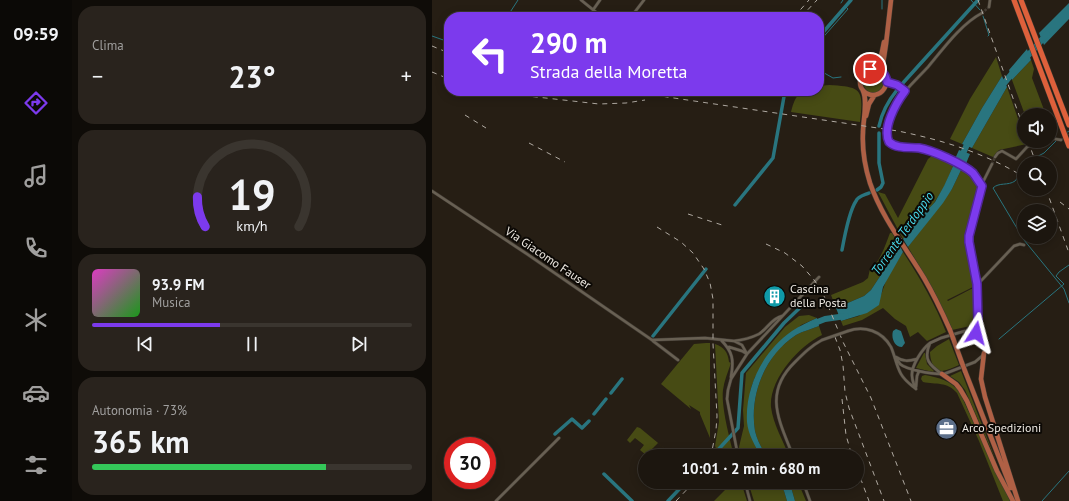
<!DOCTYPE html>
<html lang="it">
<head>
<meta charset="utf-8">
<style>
  body { margin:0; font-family:"PT Sans",sans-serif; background:#29231d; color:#f1f3f6; height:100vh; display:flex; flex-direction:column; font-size:15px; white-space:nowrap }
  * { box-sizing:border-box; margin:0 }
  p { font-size:13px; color:#a09f9e }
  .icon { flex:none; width:22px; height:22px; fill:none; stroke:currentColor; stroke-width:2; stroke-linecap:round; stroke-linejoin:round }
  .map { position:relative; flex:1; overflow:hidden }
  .details { display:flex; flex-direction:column; gap:6px; padding:6px; background:#0f0c08; width:360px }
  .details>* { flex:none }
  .hud { position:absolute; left:12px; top:12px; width:380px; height:84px; border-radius:16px; box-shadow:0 2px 10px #0003,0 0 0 1px #3a352f; background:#7c3aed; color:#fff; overflow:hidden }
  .fabs { position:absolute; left:585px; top:108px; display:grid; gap:8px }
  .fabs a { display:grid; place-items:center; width:40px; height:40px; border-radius:50%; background:#1c160f; box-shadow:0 2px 10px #0003,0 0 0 1px #3a352f; font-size:20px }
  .speed { position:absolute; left:12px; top:437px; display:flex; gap:8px; font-size:20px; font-weight:700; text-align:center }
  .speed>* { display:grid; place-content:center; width:52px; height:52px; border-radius:50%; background:#1c160f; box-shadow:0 2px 10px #0003,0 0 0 1px #3a352f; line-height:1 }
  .speed .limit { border:6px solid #d22; background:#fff; color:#111 }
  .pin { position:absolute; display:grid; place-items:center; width:34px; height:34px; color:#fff; margin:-17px; border:2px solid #fff; border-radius:50%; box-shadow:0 1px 4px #0007 }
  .me { position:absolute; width:44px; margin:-22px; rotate:9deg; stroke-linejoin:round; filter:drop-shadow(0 0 3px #0008) }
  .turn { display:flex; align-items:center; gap:14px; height:84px; padding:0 20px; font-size:18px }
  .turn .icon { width:52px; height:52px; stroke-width:2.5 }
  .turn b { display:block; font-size:28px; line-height:34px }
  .big { font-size:30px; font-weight:800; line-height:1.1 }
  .details .tile { flex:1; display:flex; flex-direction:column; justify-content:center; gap:6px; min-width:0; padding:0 14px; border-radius:16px; background:#29231d }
  .details .dial { align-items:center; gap:0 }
  .dial svg { height:104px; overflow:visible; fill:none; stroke:#3a352f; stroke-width:7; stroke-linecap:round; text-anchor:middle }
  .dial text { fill:#f1f3f6; stroke:none }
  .song { display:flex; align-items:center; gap:12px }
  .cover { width:48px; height:48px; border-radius:6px; background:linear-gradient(135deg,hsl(310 70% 55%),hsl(120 70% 35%)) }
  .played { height:4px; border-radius:2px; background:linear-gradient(90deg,#7c3aed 40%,#3a352f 40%) }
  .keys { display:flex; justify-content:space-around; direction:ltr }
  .heat { display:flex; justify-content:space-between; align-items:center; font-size:22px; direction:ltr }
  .charge { height:6px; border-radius:3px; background:linear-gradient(90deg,#34c759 73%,#3a352f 0) }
  .trip { position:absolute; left:206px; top:449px; width:226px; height:40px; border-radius:20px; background:#1c160f; box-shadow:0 2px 10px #0003,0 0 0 1px #3a352f; font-weight:800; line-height:40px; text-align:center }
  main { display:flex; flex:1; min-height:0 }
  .tab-bar { display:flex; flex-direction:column; width:72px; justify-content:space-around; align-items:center; background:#0b0906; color:#a09f9e }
  .tab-bar .icon { width:28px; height:28px }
  .tab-bar .on { color:#7c3aed }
  .tab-bar b { font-size:18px; color:#f1f3f6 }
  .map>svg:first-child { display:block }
  .green { fill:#474b14 }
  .water { fill:#29757f }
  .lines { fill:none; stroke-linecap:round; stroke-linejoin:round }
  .stream { stroke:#29757f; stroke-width:1 }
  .canal { stroke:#29757f; stroke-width:3.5 }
  .river { stroke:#29757f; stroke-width:6 }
  .minor-tunnel { stroke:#443c33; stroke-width:2.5; stroke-dasharray:2.5 1; stroke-linecap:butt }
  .minor-casing { stroke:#403a33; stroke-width:3.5 }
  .primary-casing { stroke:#403a33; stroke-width:5.5 }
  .motorway-casing { stroke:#403a33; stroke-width:6 }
  .minor { stroke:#686053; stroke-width:2.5 }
  .primary { stroke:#af6045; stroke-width:4.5 }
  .motorway { stroke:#de603b; stroke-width:5 }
  .rail { stroke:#b0aaa2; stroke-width:1; stroke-dasharray:5 5; stroke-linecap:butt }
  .minor-bridge-casing { stroke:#403a33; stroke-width:3.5; stroke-linecap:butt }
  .primary-bridge-casing { stroke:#403a33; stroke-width:5.5; stroke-linecap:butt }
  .minor-bridge { stroke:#686053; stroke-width:2.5 }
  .primary-bridge { stroke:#af6045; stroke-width:4.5 }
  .route-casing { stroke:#51269a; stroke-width:10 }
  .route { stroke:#7c3aed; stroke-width:7 }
  .labels { text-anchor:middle; stroke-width:4; stroke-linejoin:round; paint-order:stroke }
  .street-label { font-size:12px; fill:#eee9e2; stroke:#0c0905 }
  .poi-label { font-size:12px; fill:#eee9e2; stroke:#0c0905; text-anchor:start }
  .water-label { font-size:13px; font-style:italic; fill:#49dbed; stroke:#0c0905 }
</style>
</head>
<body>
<main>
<nav class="tab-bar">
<b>09:59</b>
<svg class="icon on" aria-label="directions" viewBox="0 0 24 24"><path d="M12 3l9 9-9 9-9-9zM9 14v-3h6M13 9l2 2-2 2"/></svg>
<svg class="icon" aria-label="music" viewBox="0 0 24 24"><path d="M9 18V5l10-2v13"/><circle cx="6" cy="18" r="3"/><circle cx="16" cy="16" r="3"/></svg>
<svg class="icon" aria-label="phone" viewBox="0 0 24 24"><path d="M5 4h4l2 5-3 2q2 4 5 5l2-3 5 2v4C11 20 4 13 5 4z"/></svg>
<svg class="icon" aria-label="climate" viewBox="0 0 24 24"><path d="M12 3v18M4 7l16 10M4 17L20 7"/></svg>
<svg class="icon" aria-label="car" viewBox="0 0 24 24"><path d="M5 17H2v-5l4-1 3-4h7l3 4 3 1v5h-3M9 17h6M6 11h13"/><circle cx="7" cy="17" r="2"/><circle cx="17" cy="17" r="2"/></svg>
<svg class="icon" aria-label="filters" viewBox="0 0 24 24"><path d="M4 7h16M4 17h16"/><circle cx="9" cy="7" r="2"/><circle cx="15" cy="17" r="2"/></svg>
</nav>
<section class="details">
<div class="tile"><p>Clima</p>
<div class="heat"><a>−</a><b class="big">23°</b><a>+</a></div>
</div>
<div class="tile dial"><svg viewBox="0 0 100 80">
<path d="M14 69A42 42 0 1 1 86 69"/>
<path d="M14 69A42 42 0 0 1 8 46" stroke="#7c3aed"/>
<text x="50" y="56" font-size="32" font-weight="700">19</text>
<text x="50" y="72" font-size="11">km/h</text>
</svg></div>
<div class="tile">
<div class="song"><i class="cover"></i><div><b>93.9 FM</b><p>Musica</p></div></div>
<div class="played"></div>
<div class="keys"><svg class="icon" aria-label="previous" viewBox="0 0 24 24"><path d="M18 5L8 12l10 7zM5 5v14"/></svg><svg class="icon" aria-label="pause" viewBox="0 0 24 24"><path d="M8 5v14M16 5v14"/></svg><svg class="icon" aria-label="next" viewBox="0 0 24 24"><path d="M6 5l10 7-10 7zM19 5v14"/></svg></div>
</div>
<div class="tile"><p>Autonomia · 73%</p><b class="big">365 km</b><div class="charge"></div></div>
</section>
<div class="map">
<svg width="637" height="501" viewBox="0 0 637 501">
  <rect width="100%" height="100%" fill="#261e14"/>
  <path class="green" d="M564 57 570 76 550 108 530 144 518 139 538 99Z
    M599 60 602 69 600 78 614 115H593L580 80Z
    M431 82a11 11 0 1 1 22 0a11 11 0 1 1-22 0Z
    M397 85C429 87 432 88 428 122L359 112C364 92 368 91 387 91V86Z
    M575 87 592 136V141H594L595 144 567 150 561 157 540 148Z
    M501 155 522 164 512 187 502 203 486 220 471 239 446 192 453 194 466 218 496 159Z
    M530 168C565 183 534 215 535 240 536 256 541 271 543 286L515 300 516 301 543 287 544 321 543 325 520 330 502 291 476 247 520 189Z
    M458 233H460L468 246 439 290 432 296 404 308 399 295 431 282 436 278 438 269C448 263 454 243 458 233Z
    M471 252C488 278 503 304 514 332L495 341 486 332 478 337 474 326 463 319 451 308 430 320 411 326 409 321 427 316 449 295 455 278Z
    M377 315 385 318 369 325 323 377 319 388 316 406 320 438 329 456H309L307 447 312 426 311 410 314 373 353 327 367 316Z
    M387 326 390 335C367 346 337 379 339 407 341 424 351 440 357 456H335C330 449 325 440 323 431 317 395 333 355 364 335 371 331 380 329 387 326Z
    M517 339 527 365C522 367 516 370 510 371 501 371 498 359 498 352L505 346Z
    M274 343H278V438L268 414V412L257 405 259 409 229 384 262 344Z
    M283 344C292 347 296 352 297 362L299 363C296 372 292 381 291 390 289 407 298 439 302 456H287L283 446 287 422Z
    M492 353H493L495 364 502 371 501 372 484 368Z
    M529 371 565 463 533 390 527 382 518 376Z
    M493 375C507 378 519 380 528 393L578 501H571L547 441 525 393C515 381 504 385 491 382L489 379 490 376Z
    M205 427 208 428 237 452 226 443 214 455 208 450 212 445 203 438 198 443 195 440Z
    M301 482H309L315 501H282Z
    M316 482H346L352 491 355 501H322Z
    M356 482H366L374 501H363L359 487Z"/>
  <path class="water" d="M637 3V19L612 45 607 33Z
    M595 49 599 60 580 80 577 70Z
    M570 76 575 87 540 148 530 144 550 108Z
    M527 150 538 154 533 166 522 161Z
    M522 164 530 168 520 189 511 203 476 247 471 239 486 220 503 202 512 186Z
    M468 246 471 252 451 287 447 305 435 313 409 321 404 308 432 296 439 290Z
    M385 318 387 326C380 329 371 331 364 335 333 355 317 395 323 431 325 440 330 449 335 456H329C323 446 316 434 315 422 313 387 331 351 360 331 367 326 376 322 385 318Z
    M464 329 469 331 473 343 470 347C462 347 459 337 461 331Z
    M346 482H356L359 487 363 501H355L352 491Z"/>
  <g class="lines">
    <path class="stream" d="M450 0V9
      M539 0 548 10
      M409 3 411 0
      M551 16 557 35 556 36
      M75 17 86 0
      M0 36 17 42
      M387 42 416 9 414 7
      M387 70 401 78 409 77
      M634 133 637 131
      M593 163 612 153 625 140
      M592 166C590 170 587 177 583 181 576 186 567 182 561 188L592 240 632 289 637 303
      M567 339 632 284 624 276 627 272 637 265
      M610 501 637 471"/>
    <path class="canal" d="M387 37 419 0
      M470 84 546 0
      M447 126C450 112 456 101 465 90
      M445 190 449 187 451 183 447 163V133
      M303 205 341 158 353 91
      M410 250C412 239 418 210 424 201 426 196 433 195 437 193
      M221 336 274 269
      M179 393 190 379
      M162 414 174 399
      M123 434 140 419 150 428 157 421
      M285 451 306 428 310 373 352 323 376 300
      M172 474 200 501
      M236 501 254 482"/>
    <path class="river" d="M592 60 615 34
      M569 87 583 70
      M522 174 537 140
      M378 325 393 319 414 316"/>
    <path class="minor-tunnel" d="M550 13 557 7
      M629 140 637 133
      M560 164 563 157"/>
    <defs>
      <path id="minor" d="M149 0 170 17
        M557 7 558 0
        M161 10 168 0
        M199 17 212 0
        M455 82 465 85 473 91
        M618 138 629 140
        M563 157 566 153 570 151 584 159 595 147 608 141
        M549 186 560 164
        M0 191 95 254 220 340 273 338 302 341 310 345 315 354
        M546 284 582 246 588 244 592 245
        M416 331C432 325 450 331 459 347 463 356 464 365 469 374 473 381 478 384 484 389
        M533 331C545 331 553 338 553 350L550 356 543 362 512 374H510C497 365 491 359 498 343L509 338Z
        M541 332 545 327 546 322 545 284 537 242V236L549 186 541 174 535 169 500 152 485 148 462 146 457 142C452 132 459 114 464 104 472 90 485 79 496 67 511 49 529 24 550 13
        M289 340C301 352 302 360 299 377
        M221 341 246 360
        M302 341C311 340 319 338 327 334 335 329 340 318 350 316
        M297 347 310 351 315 354
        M464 357C471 362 477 361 485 359
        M464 359C465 359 468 364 468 364 475 370 500 374 509 374
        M484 387 485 376 487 371
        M483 388C482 384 480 380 480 376 479 366 490 349 498 343
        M306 456 295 399 296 390 299 379 315 354 387 277
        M361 456C347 420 331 393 363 362 372 353 379 346 390 340
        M313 482 318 501
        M371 482 378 501
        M64 501 127 438"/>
      <path id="primary" d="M440 68C449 64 450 51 452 42
        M428 82a13 13 0 1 1 26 0a13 13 0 1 1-26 0Z
        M451 72V64L454 44 459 0
        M431 91C436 101 431 121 431 132 430 149 433 167 438 183 450 218 474 248 492 278 502 295 510 312 518 330
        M434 116 437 104 442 96
        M521 338 530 363
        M552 353 549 379 553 397 586 501
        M533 371 579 488
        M510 374 524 384 528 389 535 401 565 471 581 501"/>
      <path id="motorway" d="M582 0 637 146
        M589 0 637 125"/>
    </defs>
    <use href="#minor" class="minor-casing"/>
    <use href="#primary" class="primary-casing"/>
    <use href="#motorway" class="motorway-casing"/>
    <use href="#minor" class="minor"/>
    <use href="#primary" class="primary"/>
    <use href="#motorway" class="motorway"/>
    <path class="rail" d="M546 0 592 129
      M362 17 377 0
      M369 17 385 0
      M0 46 17 53
      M0 72 17 79
      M51 91 167 104 194 103 213 100
      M202 91 235 97 466 131C510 140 553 153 592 177
      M238 94 247 91
      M33 115 54 128
      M596 141 604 163
      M97 143 133 162
      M614 189 637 253
      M628 202 637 209
      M256 214 290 225
      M225 227 249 242 261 253 272 269 278 283 281 299V344L285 416 284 430 279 456
      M334 244 353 253 370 266 383 281 392 296 411 342 439 398 479 501
      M403 337 408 350 411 365 413 392 417 408 452 501
      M410 399 414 435 420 456
      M425 469 437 501
      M244 501 262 482"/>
    <defs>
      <path id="minor-bridge" d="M390 340 416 331"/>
      <path id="primary-bridge" d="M518 330 521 338
        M530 363 533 371"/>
    </defs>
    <use href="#minor-bridge" class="minor-bridge-casing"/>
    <use href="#primary-bridge" class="primary-bridge-casing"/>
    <use href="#minor-bridge" class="minor-bridge"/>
    <use href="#primary-bridge" class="primary-bridge"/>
  </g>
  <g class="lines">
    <defs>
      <path id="route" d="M438 69C447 68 453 72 455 82L465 85 473 91C464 103 450 128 457 142 465 149 477 147 487 148 500 150 531 164 541 173 544 177 547 182 550 186L537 236V242L545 284 546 322 545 327 541 332 544 333"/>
    </defs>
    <use href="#route" class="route-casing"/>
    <use href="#route" class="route"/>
  </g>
  <defs>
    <symbol id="building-disc" viewBox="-11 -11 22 22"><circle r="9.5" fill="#0f9aa8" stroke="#0c0905"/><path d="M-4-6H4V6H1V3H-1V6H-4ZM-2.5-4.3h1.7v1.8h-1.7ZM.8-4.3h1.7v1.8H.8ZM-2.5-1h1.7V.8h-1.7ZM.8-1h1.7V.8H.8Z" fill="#fff"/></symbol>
    <symbol id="office-disc" viewBox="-11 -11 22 22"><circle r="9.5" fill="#5c6f8a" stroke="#0c0905"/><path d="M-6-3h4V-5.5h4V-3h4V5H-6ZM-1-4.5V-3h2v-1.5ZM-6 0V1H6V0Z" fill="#fff"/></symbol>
  </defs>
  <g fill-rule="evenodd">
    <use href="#building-disc" x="330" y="284" width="25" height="25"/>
    <use href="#office-disc" x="502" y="416" width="25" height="25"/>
  </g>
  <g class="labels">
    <g class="street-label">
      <text transform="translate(116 258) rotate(34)" y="4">Via Giacomo Fauser</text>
    </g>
    <g class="poi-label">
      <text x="358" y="293">Cascina<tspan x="358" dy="14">della Posta</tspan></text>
      <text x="530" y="432">Arco Spedizioni</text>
    </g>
    <g class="water-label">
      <text transform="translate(470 233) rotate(-55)" y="5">Torrente Terdoppio</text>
    </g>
  </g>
</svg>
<div class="fabs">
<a><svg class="icon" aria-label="sound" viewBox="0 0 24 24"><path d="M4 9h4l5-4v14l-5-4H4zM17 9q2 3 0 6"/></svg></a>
<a><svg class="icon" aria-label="search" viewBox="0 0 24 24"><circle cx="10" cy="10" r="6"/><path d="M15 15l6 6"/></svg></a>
<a><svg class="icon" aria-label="layers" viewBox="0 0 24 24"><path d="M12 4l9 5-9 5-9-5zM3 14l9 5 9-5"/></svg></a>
</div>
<div class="speed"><div class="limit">30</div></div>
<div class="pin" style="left:438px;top:69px;background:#d93025"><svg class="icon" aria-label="arrive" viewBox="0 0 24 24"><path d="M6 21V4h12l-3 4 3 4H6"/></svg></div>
<svg class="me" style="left:544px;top:333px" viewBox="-20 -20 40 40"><path d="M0-17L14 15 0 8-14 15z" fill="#7c3aed" stroke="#fff" stroke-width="4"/></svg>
<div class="trip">10:01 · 2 min · 680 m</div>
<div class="hud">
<div class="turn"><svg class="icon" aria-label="left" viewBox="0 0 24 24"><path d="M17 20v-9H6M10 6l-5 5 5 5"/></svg><div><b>290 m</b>Strada della Moretta</div></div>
</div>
</div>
</main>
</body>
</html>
